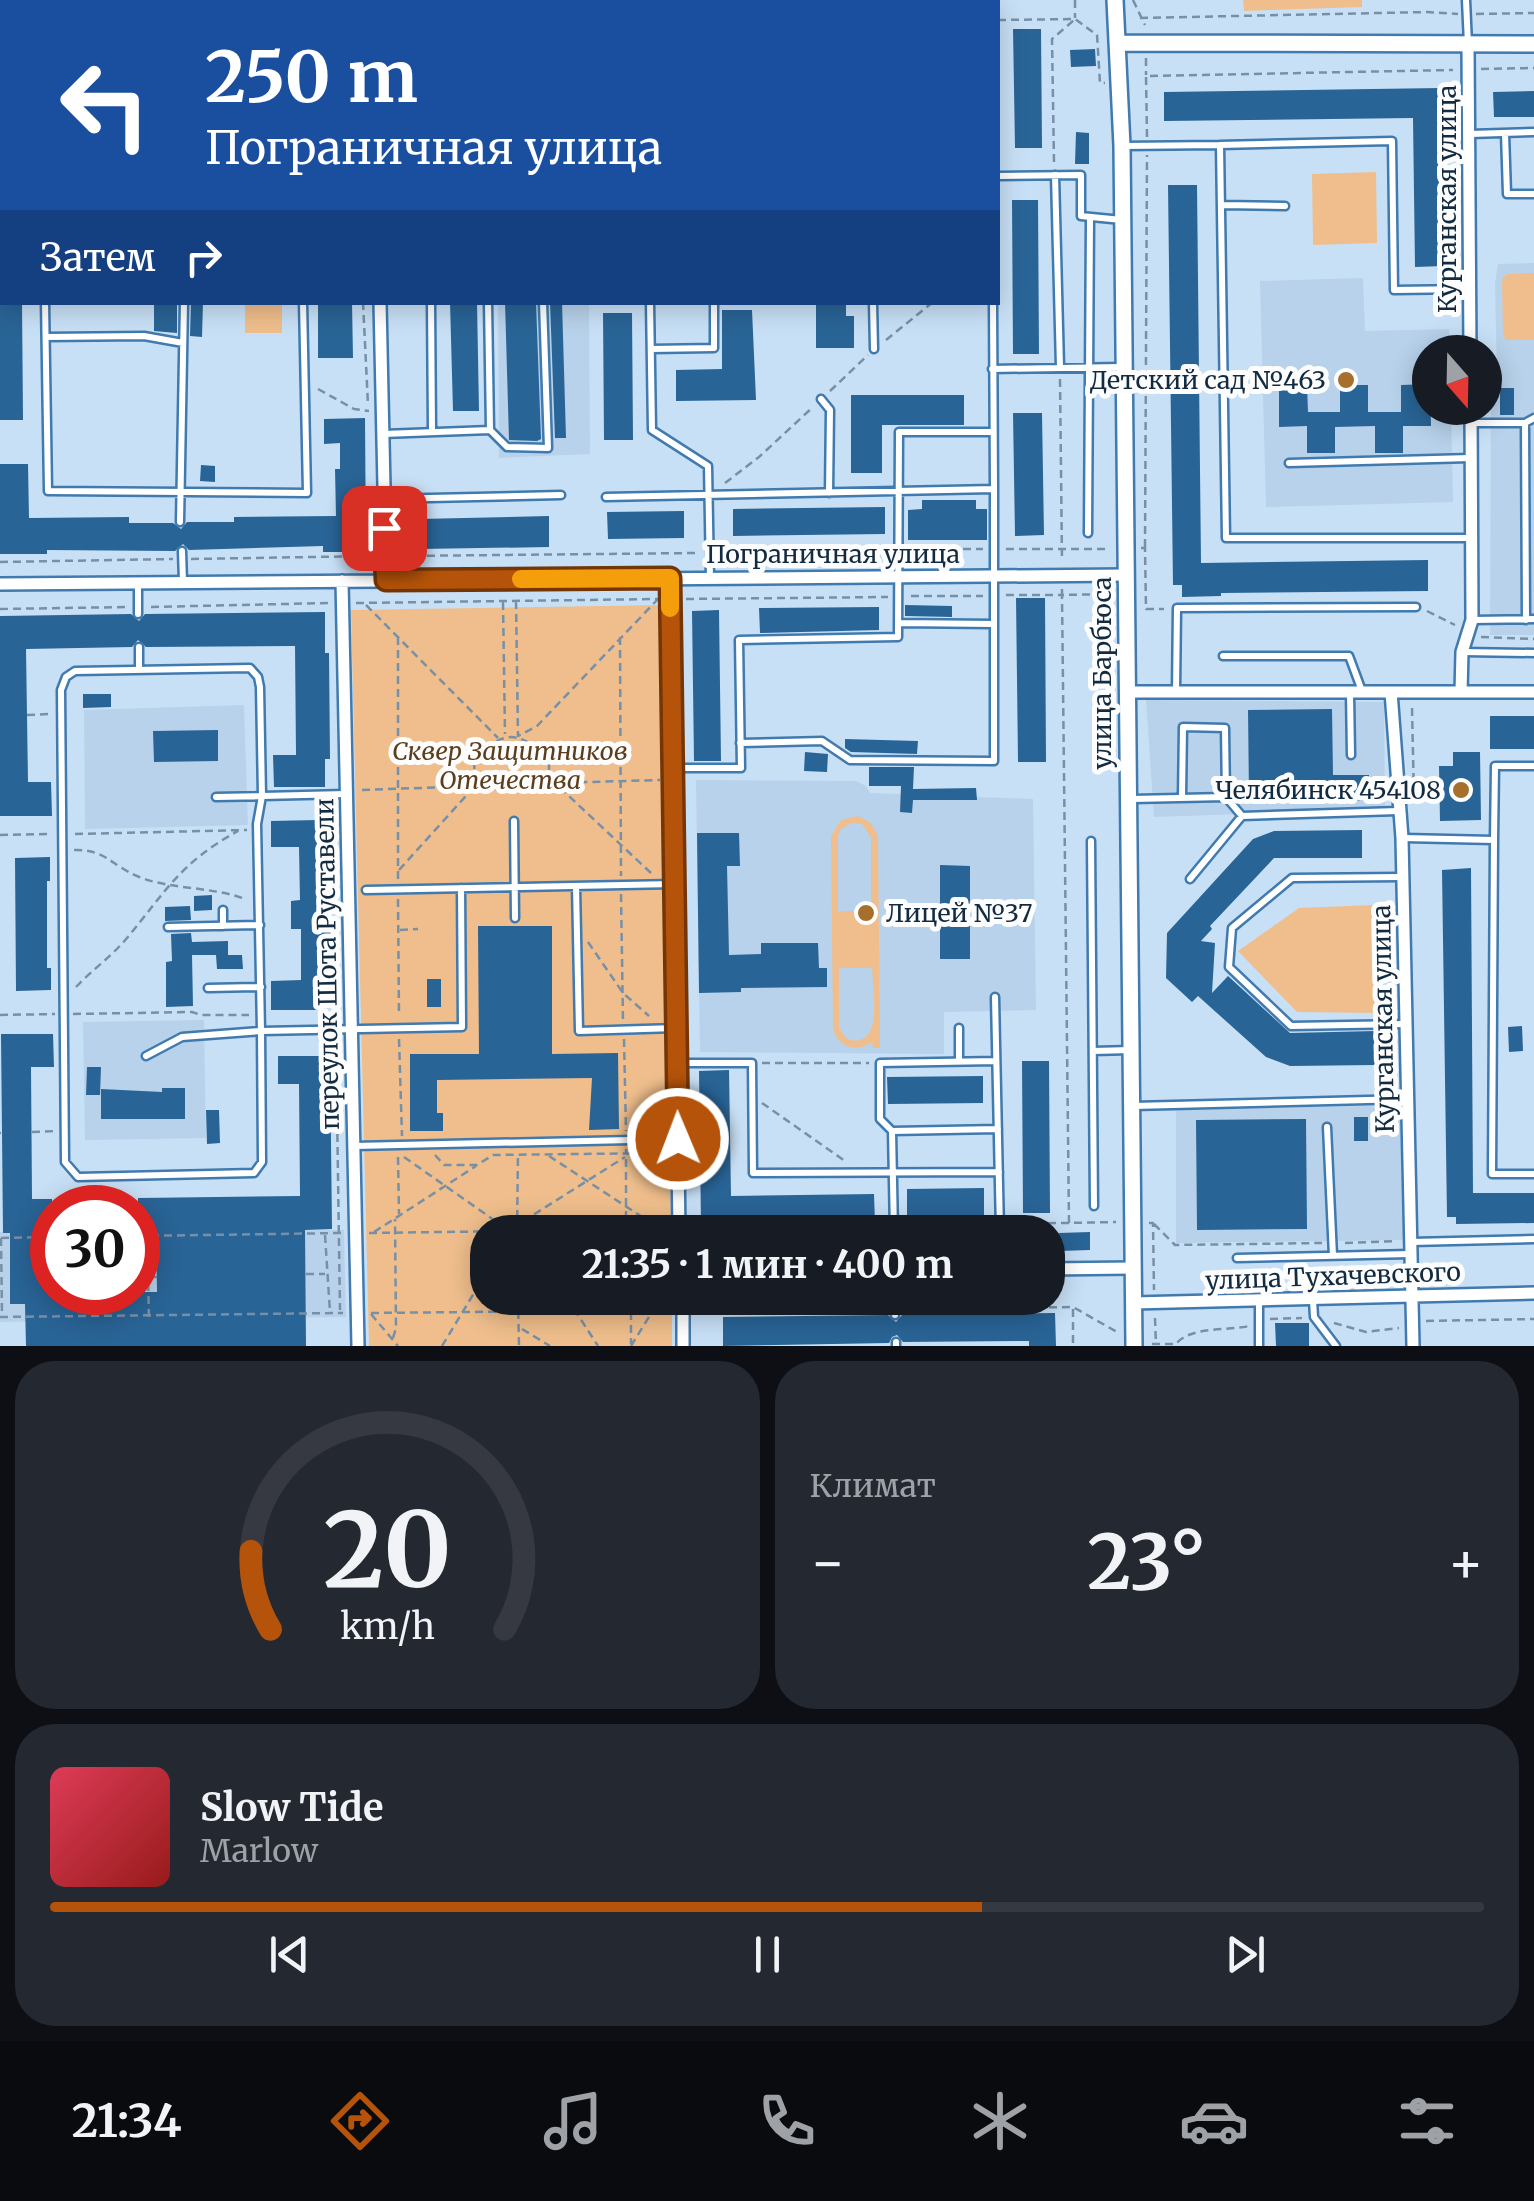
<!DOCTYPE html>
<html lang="ru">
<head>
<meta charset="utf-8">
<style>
  body { margin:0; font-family:Merriweather,serif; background:#242831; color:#f1f3f6; height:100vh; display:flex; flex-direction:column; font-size:38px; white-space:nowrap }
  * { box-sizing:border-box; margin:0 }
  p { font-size:32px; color:#9ea1a6 }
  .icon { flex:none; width:55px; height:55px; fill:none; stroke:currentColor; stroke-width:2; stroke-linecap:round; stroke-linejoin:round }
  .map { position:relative; height:1346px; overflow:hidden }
  .panel { display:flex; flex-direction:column; gap:15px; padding:15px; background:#0d0f14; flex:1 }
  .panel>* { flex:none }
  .guide { position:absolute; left:0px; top:0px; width:1000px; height:305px; box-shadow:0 5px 25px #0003; background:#1a4fa0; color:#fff; overflow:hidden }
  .needle { width:65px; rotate:160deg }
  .fabs { position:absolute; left:1412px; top:335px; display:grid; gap:20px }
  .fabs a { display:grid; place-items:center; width:90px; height:90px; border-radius:50%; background:#171b24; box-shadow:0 5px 25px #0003; font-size:50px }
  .speed { position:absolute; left:30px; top:1185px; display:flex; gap:20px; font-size:50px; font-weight:700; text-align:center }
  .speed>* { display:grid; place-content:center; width:130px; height:130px; border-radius:50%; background:#171b24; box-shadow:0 5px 25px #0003; line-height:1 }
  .speed .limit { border:15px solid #d22; background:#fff; color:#111 }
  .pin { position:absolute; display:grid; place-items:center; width:85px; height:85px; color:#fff; margin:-42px; border-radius:20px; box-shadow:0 5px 15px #0006 }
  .me { position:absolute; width:110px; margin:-55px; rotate:359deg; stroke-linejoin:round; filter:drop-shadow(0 0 8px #0008) }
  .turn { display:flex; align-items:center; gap:35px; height:210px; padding:0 40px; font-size:45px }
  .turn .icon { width:130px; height:130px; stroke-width:2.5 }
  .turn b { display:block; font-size:70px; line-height:85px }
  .then { display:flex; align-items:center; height:95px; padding:0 40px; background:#0003; gap:20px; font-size:38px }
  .big { font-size:75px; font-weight:700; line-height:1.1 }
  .panel .card { flex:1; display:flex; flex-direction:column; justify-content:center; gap:15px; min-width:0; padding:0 35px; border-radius:40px; background:#242831 }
  .panel .dial { align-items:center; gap:0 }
  .dial svg { height:260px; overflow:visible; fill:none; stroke:#363941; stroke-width:7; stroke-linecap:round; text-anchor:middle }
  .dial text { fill:#f1f3f6; stroke:none }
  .song { display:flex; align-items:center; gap:30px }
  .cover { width:120px; height:120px; border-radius:15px; background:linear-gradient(135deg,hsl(350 70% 55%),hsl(0 70% 35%)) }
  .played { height:10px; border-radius:5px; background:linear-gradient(90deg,#b45309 65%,#363941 65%) }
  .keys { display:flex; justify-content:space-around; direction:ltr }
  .heat { display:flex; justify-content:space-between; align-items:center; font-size:55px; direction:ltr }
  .panel .tiles { flex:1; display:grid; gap:15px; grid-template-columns:1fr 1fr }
  .card:last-child { grid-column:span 2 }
  .trip { position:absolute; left:470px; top:1215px; width:595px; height:100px; border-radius:40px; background:#171b24; box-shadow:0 5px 25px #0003; font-weight:700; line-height:100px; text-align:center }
  .menu { display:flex; height:160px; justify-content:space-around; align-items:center; background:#090b0e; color:#9ea1a6 }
  .menu .icon { width:70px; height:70px }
  .menu .current { color:#b45309 }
  .menu b { font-size:45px; color:#f1f3f6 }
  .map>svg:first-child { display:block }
  .built { fill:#b8d2eb }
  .green { fill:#efbe8c; fill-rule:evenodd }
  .building { fill:#296496 }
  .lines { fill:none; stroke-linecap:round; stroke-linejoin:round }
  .service-casing { stroke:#407aae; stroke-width:11 }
  .minor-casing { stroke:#407aae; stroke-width:16 }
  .tertiary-casing { stroke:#407aae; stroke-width:20 }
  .path { stroke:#7890a6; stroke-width:2.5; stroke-dasharray:8 5; stroke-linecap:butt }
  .service { stroke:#fff; stroke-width:6 }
  .minor { stroke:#fff; stroke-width:11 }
  .tertiary { stroke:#fff; stroke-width:15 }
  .route-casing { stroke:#753606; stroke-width:25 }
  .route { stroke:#b45309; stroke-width:18 }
  .slow { stroke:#f59e0b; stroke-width:18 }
  .poi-dot { fill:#a76f2c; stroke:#fdfdfd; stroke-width:4 }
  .labels { text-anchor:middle; stroke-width:10; stroke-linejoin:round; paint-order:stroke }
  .street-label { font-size:25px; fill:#122b40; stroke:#fdfdfd }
  .poi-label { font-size:25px; fill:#122b40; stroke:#fdfdfd; text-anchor:end }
  .park-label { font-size:25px; font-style:italic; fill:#5c3e1d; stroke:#fdfdfd }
</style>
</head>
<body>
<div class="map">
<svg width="1534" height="1346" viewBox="0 0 1534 1346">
  <rect width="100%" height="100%" fill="#c8e0f6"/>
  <path class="built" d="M1534 263V635H1490L1491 379 1497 376 1495 283 1498 264Z
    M1363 278 1365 331 1449 329 1450 352H1430V408H1451L1453 502 1266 507 1260 281Z
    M498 303H589L590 454 499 458Z
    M1146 700 1384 702 1385 809 1154 817Z
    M244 705 248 825 85 829 84 710Z
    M696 780 856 781 866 786 870 793 1033 799 1036 1010 944 1012V1054L700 1052Z
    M204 1020 206 1138 85 1140 83 1022Z
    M1401 1105 1404 1240 1176 1243V1110Z
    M344 1230 346 1317 0 1322V1232H52V1292H138V1231Z"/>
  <path class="green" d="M1243 0H1362V7L1244 11Z
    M1376 172 1377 243 1313 245 1312 174Z
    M1534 273V340H1506L1503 334 1502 279 1507 274Z
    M245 303H282V333H245Z
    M665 605 671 1232H488V1298H672V1346H369L351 610Z
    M858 816 871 823 878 836 880 1048H873L872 1042C856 1053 839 1048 833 1029L831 836 841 820ZM851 823 862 824 871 837V911H838V836L841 829ZM839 968H872C873 990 884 1051 847 1039L839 1028Z
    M1374 905 1379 1013 1297 1012 1238 951 1299 908Z"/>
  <path class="building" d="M1013 29H1041L1042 148H1015Z
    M1095 49 1096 66 1071 67 1070 50Z
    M1441 88 1443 266 1415 267 1413 118 1164 121V92Z
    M1534 91V117H1494L1493 92Z
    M1076 132 1089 133V164H1075Z
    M1168 185H1197L1201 563 1428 560V591L1221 593V596L1182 597V585H1173Z
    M1012 200H1038L1039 354H1013Z
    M0 302H22L23 420H0Z
    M154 302H177V333L154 331Z
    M191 302H203L202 337 190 336Z
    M318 302H352L353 358H318Z
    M450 302H477L479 411H453Z
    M505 302H536L541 439 537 441 509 440Z
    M550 302H562L566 438H555Z
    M816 302H846V316H854V348H816Z
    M722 310H752L756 400 676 401V370L722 369Z
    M603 313H632L633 440H604Z
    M1430 384 1431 426H1403V453H1375V426L1335 427V453H1307V426L1279 427V385H1307L1308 412H1340V385H1368V412H1401V385Z
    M1500 388H1514V415H1500Z
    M851 395H964V425H882V473H851Z
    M1013 413H1042L1044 535 1015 536Z
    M365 418 366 552H323V546L189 550 183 544 175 551 47 550V554H0V464H28L29 518 129 517V523H173L181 529 187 522H234V517L336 516 335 469H340V443L324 444V419Z
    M201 465 215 466V482L200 481Z
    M922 500H976V509H987V540H908V510L922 509Z
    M885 507V534L733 536V509Z
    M684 511V538L608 539 607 512Z
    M549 516V547L420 549 419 519Z
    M1016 598H1045L1046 762H1018Z
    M905 605 952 606V617L905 616Z
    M879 607V630L760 633 759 608Z
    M719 610 721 761H694L692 611Z
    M325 612V653H329L330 759H325V787H274L273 755H296L295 646 146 647 138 640 132 647 26 649 28 782H51L52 816H0V616L131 614 139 621 145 614Z
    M83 694H111V707L83 708Z
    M1332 709 1333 775H1369V800L1353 801V793L1249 795 1248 710Z
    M1490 716H1534V749H1490Z
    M218 730V761L154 762 153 731Z
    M845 739 918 741 917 754 851 752 845 748Z
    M805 752 828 754 827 772 804 771Z
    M1453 752H1480L1481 820 1440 821 1439 766H1453Z
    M869 767H914L913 789 976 788 977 800H913L912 813 900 812 901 786H869Z
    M317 820V836H330L332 995H318L319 1010H271V981L301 980V929H291V901L300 900 299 847H271V821Z
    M1362 830V858H1274L1210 926 1212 929 1201 941 1215 943 1212 993 1228 976 1290 1033 1375 1031V1065L1290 1066 1266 1057 1198 996 1192 1002 1166 978 1167 933 1253 839 1274 831Z
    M697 833H739L740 866H727L729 955 761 954V943H818L819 968H827V987L741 988V992L699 993Z
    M50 857V881H47V968H51V990L16 991 15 858Z
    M940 865 970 866V959H940Z
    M1471 868 1473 1193H1534V1223L1456 1224V1217H1447L1442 870Z
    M212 895V910L194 911V896Z
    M190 906 191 920 165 921V907Z
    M478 926H552V1054L618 1053 619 1129 589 1130 592 1078 437 1080V1113H443V1131H410V1054H479Z
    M191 933 192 942 228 941V955H242L243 969H217L216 955H192L193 1006 166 1007V962L172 961 171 934Z
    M427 979H441V1007H427Z
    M1522 1026 1523 1051 1509 1052 1508 1027Z
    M1 1034H53L54 1067H31L32 1199H52V1292H157L156 1231 138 1232V1198L300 1196 299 1084H278V1056H330L332 1229 305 1230 306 1346H26L25 1304H10V1233H3Z
    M1022 1061H1049L1050 1213H1023Z
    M87 1067H101L100 1095H86Z
    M729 1070 731 1196 874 1194 875 1223 701 1225 699 1071Z
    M983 1076V1103L888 1104 887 1077Z
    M162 1088H185V1119H101V1089L162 1092Z
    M206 1110H219L220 1143 207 1144Z
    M1354 1117H1368V1141H1354Z
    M1306 1119 1307 1229 1197 1230 1196 1120Z
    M984 1188V1216L907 1217V1189Z
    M1090 1232V1250L1060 1251 1059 1233Z
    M1055 1313 1056 1346H1029V1341L903 1342 897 1335 892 1337 889 1343 723 1346V1317L888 1315 896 1322 902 1315Z
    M1275 1323H1309V1346H1276Z"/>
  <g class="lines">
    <defs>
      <path id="service" d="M576 0V2
        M749 0V2
        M1466 0 1468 44
        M1505 133 1507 194H1534
        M1470 134 1534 132
        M1122 146 1220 145
        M1055 175 1060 367
        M998 176 1081 175V216L1122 220
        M1221 205 1285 206
        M1469 289 1394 290 1392 141 1220 145 1226 538H1470
        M45 302 48 491 307 493 303 302
        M431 302 432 431
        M650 302 652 430 708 466 710 578
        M873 302 874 349
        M46 337 144 336 183 343
        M651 349 714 348V302
        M992 369 1121 367
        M821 399 830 410 829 493
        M1473 423H1525L1526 620
        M1525 423 1534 418
        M490 430 507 447 548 448 543 302
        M383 434 490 430 488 302
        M1289 463 1470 458
        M606 497 994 489 993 302
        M384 499 561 495
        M180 522 184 302
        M1088 533 1090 219
        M182 551 183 582
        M138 584V614
        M1472 620 1534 619
        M898 623 994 624
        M139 647V670
        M1463 652 1534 653
        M1223 656H1349L1362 691
        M1176 691 1177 608 1416 607
        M1350 693 1351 755
        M740 743 822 741 850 760 994 761V489
        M674 768H741L739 640 898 637 899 432H992
        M346 794 262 796 260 687 258 677 250 668 75 671 66 677 61 690 65 1162 78 1177 254 1173 262 1162 261 1031 462 1027 461 888
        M1182 797 1183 727 1225 728 1226 797
        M1132 799 1226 797 1242 816
        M514 821 515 918
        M1404 838 1494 840 1495 766H1534
        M1494 840 1492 1174H1534
        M1091 841 1094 1206
        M1401 877 1292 878 1232 928 1229 967 1291 1026 1405 1024
        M1190 879 1242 816 1398 811
        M576 886 579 1031 676 1028
        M366 890 675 884
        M223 910V926
        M168 927 260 925
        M208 988 261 987
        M995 997 1000 1232
        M959 1028V1061
        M1093 1051 1131 1050
        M146 1056 182 1037 261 1031 257 824 262 796 216 797
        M678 1063H752L753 1173 999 1172
        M1133 1106 1407 1099
        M1327 1127 1333 1256
        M892 1131 998 1129
        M354 1146 676 1139
        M894 1232 892 1131 880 1119V1063L996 1061
        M1411 1242 1534 1239
        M1237 1258 1410 1254
        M895 1298V1315
        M1313 1300 1314 1317 1336 1346
        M896 1342V1346
        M1259 1346V1301"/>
      <path id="minor" d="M374 0V2
        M1468 45 1470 352
        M380 302 386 580
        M670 578 679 1232
        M342 581 358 1346
        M0 584 1126 575
        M1128 692H1534
        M1391 692 1402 838 1413 1346
        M1461 692 1462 652 1472 620 1471 408
        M1048 1269 1133 1268
        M683 1298V1346
        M1133 1303 1534 1293"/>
      <path id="tertiary" d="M1115 0 1122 146 1134 1346
        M141 2 287 0
        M0 5H2
        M1119 43 1534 44"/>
    </defs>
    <use href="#service" class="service-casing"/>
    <use href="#minor" class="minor-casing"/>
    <use href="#tertiary" class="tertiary-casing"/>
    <path class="path" d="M1075 0V18
      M1133 0 1145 25
      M1476 14 1534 13
      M1140 18 1427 12 1458 14
      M998 20 1075 19 1097 35 1100 83H1105
      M0 26H2
      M1146 58V75
      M1481 69 1534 68
      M1147 137 1146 76 1453 70
      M0 151H2
      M1054 162 1052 39 1074 20
      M363 302 368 405
      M886 340 933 302
      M1060 379 1062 561
      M318 389 354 409 369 411
      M830 391 868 355
      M725 483 759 457 813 407
      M1145 547 1147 155
      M1141 548H1145L1146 609H1164
      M911 549H983
      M1006 549H1108
      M721 553 888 549
      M401 556 698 553
      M191 559 373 556
      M0 562 173 559
      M1062 589V595L1113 594
      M1006 595H1062L1069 1223
      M911 596H983
      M686 599 888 597
      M516 601 518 736 537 726 658 599
      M503 602 505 734
      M356 603 658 599
      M366 605 498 738
      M151 607 328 603
      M0 609 128 607
      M1427 611 1455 625
      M398 637V881
      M620 637 621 876
      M1481 637 1534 639
      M1412 708 1414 800
      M27 715 50 714
      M362 790 475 786 474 758C507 730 514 731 549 756V779L553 783
      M75 834 247 830
      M0 835 52 834
      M74 850C105 849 111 865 137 876 169 890 211 886 245 899
      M399 870 474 787
      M651 873 555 783 660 780
      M621 894 623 1021
      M398 899 399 1016
      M400 930 418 929
      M588 942 623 993 649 1016
      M335 963 336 1020
      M76 987C92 970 112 956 127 938 166 891 181 862 238 831
      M73 1014 192 1012 201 1015H249
      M0 1015 55 1014
      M399 1039 402 1136
      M624 1039 626 1131
      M336 1043 340 1310
      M762 1063H869
      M762 1103 845 1161
      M32 1132 56 1131
      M0 1133H1
      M435 1155 444 1165H477L493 1155 664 1153
      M549 1156 659 1228
      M398 1157 399 1214
      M404 1157 501 1225 520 1232
      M1149 1223H1153L1154 1290
      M1009 1224 1116 1222
      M1154 1224 1175 1245 1322 1243
      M904 1226 991 1225
      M694 1229 881 1227
      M147 1231 149 1321
      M517 1231 518 1154
      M374 1232 476 1166
      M515 1232 533 1215 625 1157
      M626 1232V1149
      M369 1233 666 1229
      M325 1235 330 1312
      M138 1236 341 1233
      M1 1238 2 1316
      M1 1238 52 1237
      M1345 1243 1397 1241
      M306 1274H325
      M138 1277H157
      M518 1298 519 1346
      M567 1298 598 1346
      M627 1298 628 1311
      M906 1309 1073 1307 1117 1332
      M1073 1309V1346
      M696 1310 883 1309
      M631 1312V1344
      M371 1313 668 1310
      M371 1314 398 1346
      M0 1317 343 1313
      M1155 1318 1156 1345
      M1270 1319 1302 1318
      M1426 1321 1534 1319
      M1334 1323 1366 1332 1399 1328
      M522 1329 550 1346
      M393 1338 396 1328 395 1219
      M1152 1344H1176C1190 1326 1228 1331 1249 1326
      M442 1346 488 1270
      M631 1346 652 1312"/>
    <use href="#service" class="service"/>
    <use href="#minor" class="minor"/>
    <use href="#tertiary" class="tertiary"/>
  </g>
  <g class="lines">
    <defs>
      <path id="route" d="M384 528 386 580 670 578 678 1139"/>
    </defs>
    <use href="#route" class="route-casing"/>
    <use href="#route" class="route"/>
    <path class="slow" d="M521 579 670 578V608"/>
  </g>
  <g class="poi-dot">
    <circle cx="1346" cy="380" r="10"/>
    <circle cx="1461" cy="790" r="10"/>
    <circle cx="866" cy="913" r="10"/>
  </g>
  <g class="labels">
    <g class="street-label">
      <text transform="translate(1447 199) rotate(-90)" y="9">Курганская улица</text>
      <text x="833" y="563">Пограничная улица</text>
      <text transform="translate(1102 673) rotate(-90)" y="9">улица Барбюса</text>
      <text transform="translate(327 964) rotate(-91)" y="9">переулок Шота Руставели</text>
      <text transform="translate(1383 1019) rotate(-91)" y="9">Курганская улица</text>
      <text transform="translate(1333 1276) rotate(-2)" y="9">улица Тухачевского</text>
    </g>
    <g class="poi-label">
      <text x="1326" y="389">Детский сад №463</text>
      <text x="1441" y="799">Челябинск 454108</text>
      <text x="886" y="922" text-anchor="start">Лицей №37</text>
    </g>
    <g class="park-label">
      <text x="510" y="760">Сквер Защитников<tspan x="510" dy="29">Отечества</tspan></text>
    </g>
  </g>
</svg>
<div class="fabs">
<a><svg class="needle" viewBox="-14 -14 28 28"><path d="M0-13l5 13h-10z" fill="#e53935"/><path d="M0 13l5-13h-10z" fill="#9ea1a6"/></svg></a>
</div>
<div class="speed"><div class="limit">30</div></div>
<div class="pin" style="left:384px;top:528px;background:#d93025"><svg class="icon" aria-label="arrive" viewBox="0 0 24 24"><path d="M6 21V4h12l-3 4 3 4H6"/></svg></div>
<svg class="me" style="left:678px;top:1139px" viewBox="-20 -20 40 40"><circle r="17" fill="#b45309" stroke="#fff" stroke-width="3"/><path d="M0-11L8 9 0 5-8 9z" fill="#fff"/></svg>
<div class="trip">21:35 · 1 мин · 400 m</div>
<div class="guide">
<div class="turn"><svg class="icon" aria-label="left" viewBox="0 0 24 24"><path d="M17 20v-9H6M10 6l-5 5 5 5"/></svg><div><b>250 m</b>Пограничная улица</div></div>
<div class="then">Затем<svg class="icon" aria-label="right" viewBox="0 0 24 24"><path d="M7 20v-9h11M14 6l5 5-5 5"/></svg></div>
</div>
</div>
<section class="panel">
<div class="tiles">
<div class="card dial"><svg viewBox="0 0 100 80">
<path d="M14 69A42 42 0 1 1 86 69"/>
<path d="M14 69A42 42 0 0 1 8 45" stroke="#b45309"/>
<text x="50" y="56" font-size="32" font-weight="700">20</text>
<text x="50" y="72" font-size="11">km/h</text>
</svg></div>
<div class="card"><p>Климат</p>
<div class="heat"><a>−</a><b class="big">23°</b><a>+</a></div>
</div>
<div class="card">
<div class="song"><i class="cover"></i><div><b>Slow Tide</b><p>Marlow</p></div></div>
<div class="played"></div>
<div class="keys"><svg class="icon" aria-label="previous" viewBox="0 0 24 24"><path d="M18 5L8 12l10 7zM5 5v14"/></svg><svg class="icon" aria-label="pause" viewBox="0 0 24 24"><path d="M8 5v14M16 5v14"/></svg><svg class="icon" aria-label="next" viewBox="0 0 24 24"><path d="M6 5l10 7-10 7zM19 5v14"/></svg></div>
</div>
</div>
</section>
<nav class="menu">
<b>21:34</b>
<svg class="icon current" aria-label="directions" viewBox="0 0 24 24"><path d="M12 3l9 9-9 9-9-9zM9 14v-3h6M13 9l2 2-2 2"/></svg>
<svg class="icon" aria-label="music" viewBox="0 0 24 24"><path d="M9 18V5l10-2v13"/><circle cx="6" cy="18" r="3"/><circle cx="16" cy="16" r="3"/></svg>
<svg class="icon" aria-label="phone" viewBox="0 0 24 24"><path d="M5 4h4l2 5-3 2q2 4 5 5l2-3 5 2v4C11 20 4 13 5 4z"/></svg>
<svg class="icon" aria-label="climate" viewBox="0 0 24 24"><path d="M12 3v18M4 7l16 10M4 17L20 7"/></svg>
<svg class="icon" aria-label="car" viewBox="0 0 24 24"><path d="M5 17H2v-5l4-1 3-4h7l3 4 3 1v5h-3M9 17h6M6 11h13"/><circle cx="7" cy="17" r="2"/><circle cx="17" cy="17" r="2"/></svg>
<svg class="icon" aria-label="filters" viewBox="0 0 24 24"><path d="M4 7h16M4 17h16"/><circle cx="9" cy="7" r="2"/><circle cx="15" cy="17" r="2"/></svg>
</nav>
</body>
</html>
